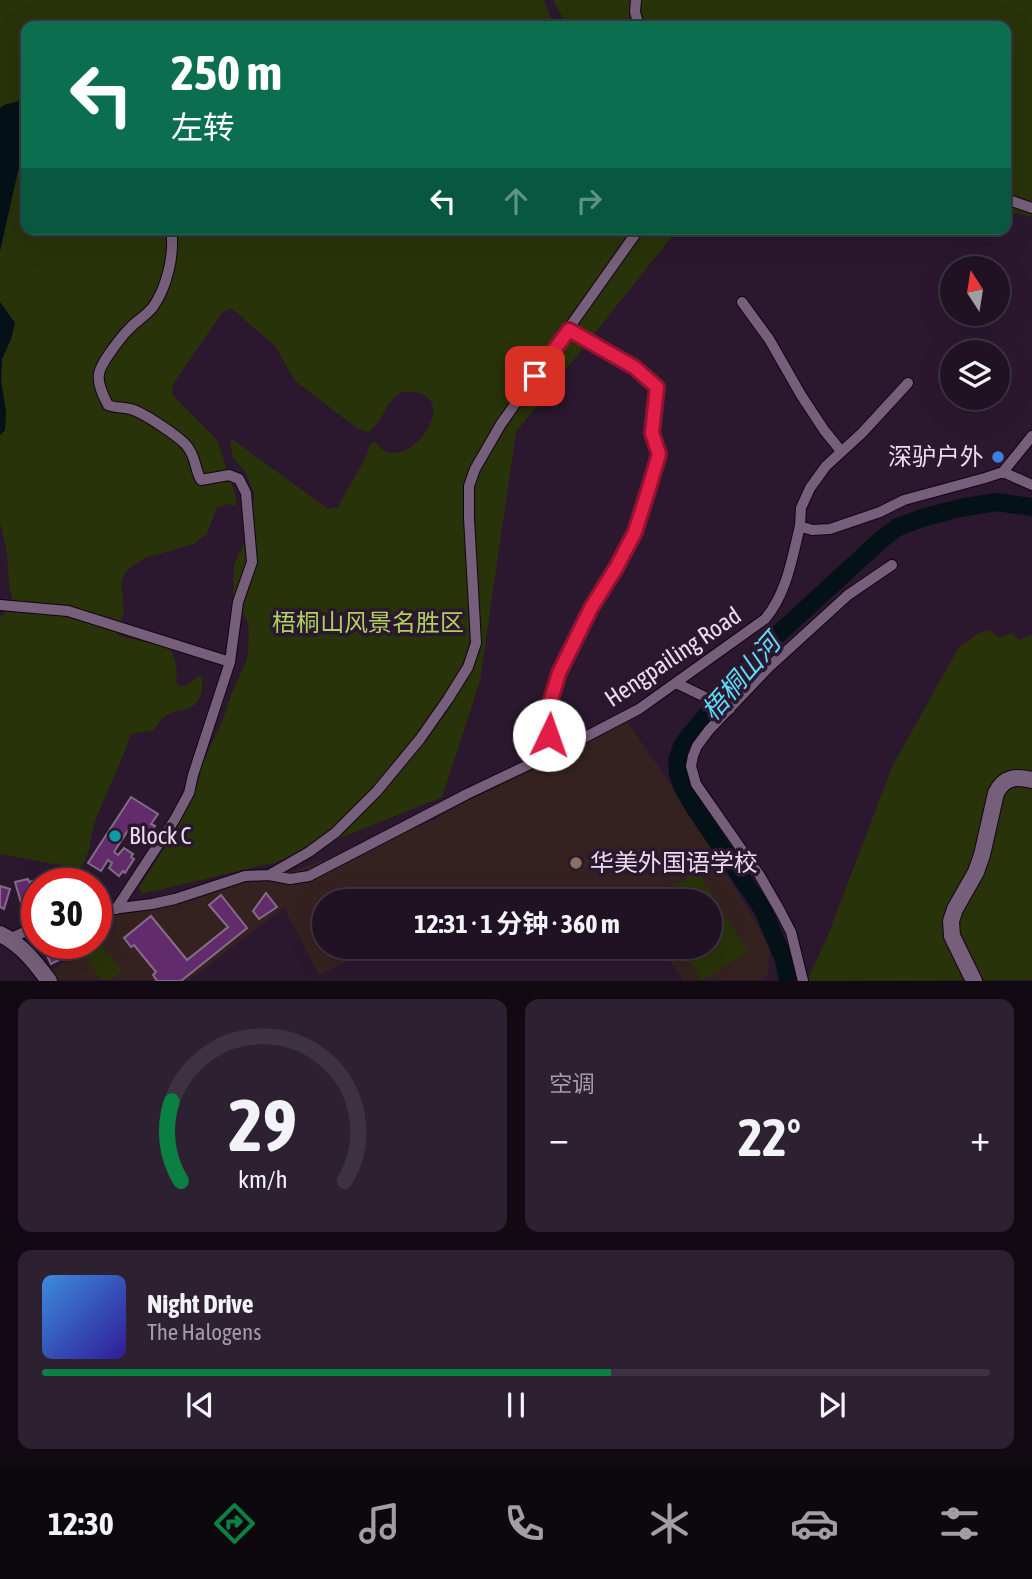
<!DOCTYPE html>
<html lang="zh">
<head>
<meta charset="utf-8">
<style>
  body { margin:0; font-family:"Asap Condensed","Noto Sans SC",sans-serif; background:#2d2030; color:#f1f3f6; height:100vh; display:flex; flex-direction:column; font-size:26px; white-space:nowrap }
  * { box-sizing:border-box; margin:0 }
  p { font-size:23px; color:#a29ea6 }
  .icon { flex:none; width:38px; height:38px; fill:none; stroke:currentColor; stroke-width:2; stroke-linecap:round; stroke-linejoin:round }
  .map { position:relative; height:981px; overflow:hidden }
  .panel { display:flex; flex-direction:column; gap:18px; padding:18px; background:#120a13; flex:1 }
  .panel>* { flex:none }
  .top-card { position:absolute; left:21px; top:21px; width:990px; height:214px; border-radius:14px; box-shadow:0 7px 28px #0002,0 0 0 2px #3d3241; background:#0b6e4f; color:#fff; overflow:hidden }
  .needle { width:46px; rotate:348deg }
  .tools { position:absolute; left:940px; top:256px; display:grid; gap:14px }
  .tools a { display:grid; place-items:center; width:70px; height:70px; border-radius:50%; background:#201223; box-shadow:0 7px 28px #0002,0 0 0 2px #3d3241; font-size:35px }
  .speed { position:absolute; left:21px; top:868px; display:flex; gap:14px; font-size:35px; font-weight:700; text-align:center }
  .speed>* { display:grid; place-content:center; width:91px; height:91px; border-radius:50%; background:#201223; box-shadow:0 7px 28px #0002,0 0 0 2px #3d3241; line-height:1 }
  .speed .limit { border:10px solid #d22; background:#fff; color:#111 }
  .pin { position:absolute; display:grid; place-items:center; width:60px; height:60px; color:#fff; margin:-30px; border-radius:14px; box-shadow:0 4px 10px #0006 }
  .me { position:absolute; width:77px; margin:-38px; rotate:3deg; stroke-linejoin:round; filter:drop-shadow(0 0 5px #0008) }
  .turn { display:flex; align-items:center; gap:24px; height:147px; padding:0 35px; font-size:32px }
  .turn .icon { width:91px; height:91px; stroke-width:2.5 }
  .turn b { display:block; font-size:49px; line-height:60px }
  .lanes { display:flex; align-items:center; height:66px; padding:0 35px; background:#0003; justify-content:center; gap:35px; direction:ltr }
  .lanes .off { opacity:.35 }
  .big { font-size:52px; font-weight:700; line-height:1.1 }
  .panel .card { flex:1; display:flex; flex-direction:column; justify-content:center; gap:10px; min-width:0; padding:0 24px; border-radius:14px; background:#2d2030 }
  .panel .dial { align-items:center; gap:0 }
  .dial svg { height:182px; overflow:visible; fill:none; stroke:#3d3241; stroke-width:7; stroke-linecap:round; text-anchor:middle }
  .dial text { fill:#f1f3f6; stroke:none }
  .song { display:flex; align-items:center; gap:21px }
  .cover { width:84px; height:84px; border-radius:10px; background:linear-gradient(135deg,hsl(210 70% 55%),hsl(250 70% 35%)) }
  .played { height:7px; border-radius:4px; background:linear-gradient(90deg,#0b8043 60%,#3d3241 60%) }
  .keys { display:flex; justify-content:space-around; direction:ltr }
  .heat { display:flex; justify-content:space-between; align-items:center; font-size:38px; direction:ltr }
  .panel .tiles { flex:1; display:grid; gap:18px; grid-template-columns:1fr 1fr }
  .card:last-child { grid-column:span 2 }
  .trip { position:absolute; left:312px; top:889px; width:410px; height:70px; border-radius:35px; background:#201223; box-shadow:0 7px 28px #0002,0 0 0 2px #3d3241; font-weight:700; line-height:70px; text-align:center }
  .tabs { display:flex; height:112px; justify-content:space-around; align-items:center; background:#0d070e; color:#a29ea6 }
  .tabs .icon { width:49px; height:49px }
  .tabs .current { color:#0b8043 }
  .tabs b { font-size:32px; color:#f1f3f6 }
  .map>svg:first-child { display:block }
  .commercial { fill:#352220 }
  .green { fill:#28330a }
  .water { fill:#041217 }
  .lines { fill:none; stroke-linecap:round; stroke-linejoin:round }
  .river { stroke:#041217; stroke-width:18 }
  .building { fill:#622c6c; stroke:#846d88; stroke-width:2 }
  .street-casing { stroke:#130316; stroke-width:12 }
  .secondary-casing { stroke:#130316; stroke-width:18 }
  .street { stroke:#765f7a; stroke-width:10 }
  .secondary { stroke:#765f7a; stroke-width:16 }
  .route-casing { stroke:#92132f; stroke-width:18 }
  .route { stroke:#e11d48; stroke-width:12 }
  .shop-dot { fill:#3f7fe0; stroke:#2b182f; stroke-width:2.5 }
  .culture-dot { fill:#0f9aa8; stroke:#2b182f; stroke-width:2.5 }
  .education-dot { fill:#8d6e63; stroke:#2b182f; stroke-width:2.5 }
  .labels { text-anchor:middle; stroke-width:7; stroke-linejoin:round; paint-order:stroke }
  .poi-label { font-size:24px; fill:#eaddec; stroke:#2b182f; text-anchor:start }
  .park-label { font-size:24px; fill:#afd15d; stroke:#2b182f }
  .street-label { font-size:24px; fill:#eaddec; stroke:#2b182f }
  .water-label { font-size:26px; font-style:italic; fill:#5ddcfc; stroke:#2b182f }
</style>
</head>
<body>
<div class="map">
<svg width="1032" height="981" viewBox="0 0 1032 981">
  <rect width="100%" height="100%" fill="#2b182f"/>
  <path class="commercial" d="M627 721 698 825 770 948 768 975 760 980H683L660 947H709V901H324V947H376L319 975 284 908 189 980H53L47 973 71 959 64 943H96V917L161 909 244 881 273 878 432 821 450 810Z"/>
  <path class="green" d="M0 0H544L552 20 559 24 565 22 553 0H1032V217L1006 211V26H26V113L22 100 0 108Z
    M26 126V229H678L516 432 480 681 442 797 343 837 276 862 142 894 139 887 168 843 197 786 200 769 223 719 231 695 247 659 249 637 248 623 233 595 234 565 252 525 254 493 245 471 233 458 230 442 232 439 328 509 338 507 366 457 370 444 375 441C378 445 382 450 387 452 415 461 455 404 419 393 414 392 409 390 403 392 385 399 383 424 368 432L358 429 295 381 275 346 231 308 222 313 173 384 172 394 217 440 234 490 237 506 229 504 217 507 207 534 194 544 145 558 126 571 121 583 124 611 117 634 123 637 169 647C176 658 178 669 176 682L180 687 187 685 198 676 201 677C204 687 202 701 191 707 185 711 176 710 169 714 161 718 158 723 154 730L131 734C121 764 106 792 95 822 89 840 92 851 80 869L0 854V616L4 615 12 600 9 582 7 552 0 522V435L5 430 6 412 1 380 2 359 11 339 15 323 0 302V251L26 135Z
    M990 630 999 638 1012 633 1019 640 1032 635V980L807 981 828 935 892 767 959 647 979 633Z
    M697 871 748 952 702 981 680 947H709V901H651V900Z
    M97 938 122 971 110 980H102L80 951 90 943H96Z"/>
  <path class="water" d="M22 100 26 113V135L0 251V108L4 105Z
    M0 302 15 323 11 339 2 359 1 380 6 412 5 430 0 435Z"/>
  <g class="lines">
    <path class="river" d="M788 981 784 960 763 910 694 807 681 784 678 773 677 761 682 746 690 735 764 647 882 539 898 527 922 518 960 508 996 502 1032 507"/>
  </g>
  <path class="building" d="M131 797 158 814 151 824 155 826 146 840 143 838 141 841 132 835 135 830 130 827 114 852 118 855 124 848 133 854 131 857 134 859 125 873 123 871 119 876 109 868 112 863 108 860 101 871 88 863Z
    M55 877 56 880 67 877 69 884H37V902L22 906 15 882 28 879 29 882 44 878V880Z
    M0 886 10 889 4 909 0 907Z
    M266 893 277 907 259 919 253 911Z
    M221 895 247 928 181 981H157L153 975 156 972 134 945 131 947 124 938 151 916 187 960 228 927 209 905Z
    M41 943H61L67 956 51 964Z"/>
  <g class="lines">
    <defs>
      <path id="street" d="M636 0 635 12 639 26
        M1006 199 1032 208
        M742 302 769 339 801 395 824 430 841 451
        M1003 472 1032 436
        M800 526 801 508 810 488 826 466 862 433 908 383
        M0 605 68 611 230 662
        M676 683 730 709
        M559 750 549 735 550 703 559 673 591 608 616 568 635 532 659 454 652 433 657 387 634 367 569 330
        M269 875 309 852 335 833 377 791 420 739 448 699 468 667 476 643 469 518V486L475 469 501 424 639 229
        M116 909 175 819 189 793 193 775 230 662 238 602 252 562 246 493 239 479 229 475 201 480C195 470 196 459 189 449 184 439 141 411 130 409 122 407 115 408 108 405 104 397 97 384 99 374 100 364 121 337 129 329 136 321 146 316 153 307 167 287 175 254 171 229
        M96 911 152 904 175 899 245 876 269 875 290 879 309 876 467 794 570 745 639 709 765 619C787 593 792 558 800 526L812 530 830 529 880 512 904 500 985 478 1003 472 1032 485
        M9 939 37 926
        M803 981 791 932 779 909 760 876 696 784 691 766 693 756 697 746 709 730 769 667 848 595 892 565"/>
      <path id="secondary" d="M0 934C21 944 35 962 49 981
        M974 981 952 936 951 921 955 909 976 872 982 855 996 793C1004 777 1016 776 1032 780"/>
    </defs>
    <use href="#street" class="street-casing"/>
    <use href="#secondary" class="secondary-casing"/>
    <use href="#street" class="street"/>
    <use href="#secondary" class="secondary"/>
  </g>
  <g class="lines">
    <defs>
      <path id="route" d="M535 376 569 330 634 367 657 387 652 433 659 454 649 488 635 532 616 568 591 608 559 673 550 703 549 735"/>
    </defs>
    <use href="#route" class="route-casing"/>
    <use href="#route" class="route"/>
  </g>
  <circle class="shop-dot" cx="998" cy="457" r="7"/>
  <circle class="culture-dot" cx="115" cy="836" r="7"/>
  <circle class="education-dot" cx="576" cy="863" r="7"/>
  <g class="labels">
    <g class="poi-label">
      <text x="984" y="465" text-anchor="end">深驴户外</text>
      <text x="129" y="844">Block C</text>
      <text x="590" y="871">华美外国语学校</text>
    </g>
    <g class="park-label">
      <text x="368" y="631">梧桐山风景名胜区</text>
    </g>
    <g class="street-label">
      <text transform="translate(673 657) rotate(-34)" y="8">Hengpailing Road</text>
    </g>
    <g class="water-label">
      <text transform="translate(741 677) rotate(-49)" y="9">梧桐山河</text>
    </g>
  </g>
</svg>
<div class="tools">
<a><svg class="needle" viewBox="-14 -14 28 28"><path d="M0-13l5 13h-10z" fill="#e53935"/><path d="M0 13l5-13h-10z" fill="#a29ea6"/></svg></a>
<a><svg class="icon" aria-label="layers" viewBox="0 0 24 24"><path d="M12 4l9 5-9 5-9-5zM3 14l9 5 9-5"/></svg></a>
</div>
<div class="speed"><div class="limit">30</div></div>
<div class="pin" style="left:535px;top:376px;background:#d93025"><svg class="icon" aria-label="arrive" viewBox="0 0 24 24"><path d="M6 21V4h12l-3 4 3 4H6"/></svg></div>
<svg class="me" style="left:549px;top:735px" viewBox="-20 -20 40 40"><circle r="19" fill="#fff"/><path d="M0-13L10 11 0 6-10 11z" fill="#e11d48"/></svg>
<div class="trip">12:31 · 1 分钟 · 360 m</div>
<div class="top-card">
<div class="turn"><svg class="icon" aria-label="left" viewBox="0 0 24 24"><path d="M17 20v-9H6M10 6l-5 5 5 5"/></svg><div><b>250 m</b>左转</div></div>
<div class="lanes"><svg class="icon" aria-label="left" viewBox="0 0 24 24"><path d="M17 20v-9H6M10 6l-5 5 5 5"/></svg><svg class="icon off" aria-label="ahead" viewBox="0 0 24 24"><path d="M12 20V5M6 11l6-6 6 6"/></svg><svg class="icon off" aria-label="right" viewBox="0 0 24 24"><path d="M7 20v-9h11M14 6l5 5-5 5"/></svg></div>
</div>
</div>
<section class="panel">
<div class="tiles">
<div class="card dial"><svg viewBox="0 0 100 80">
<path d="M14 69A42 42 0 1 1 86 69"/>
<path d="M14 69A42 42 0 0 1 10 34" stroke="#0b8043"/>
<text x="50" y="56" font-size="32" font-weight="700">29</text>
<text x="50" y="72" font-size="11">km/h</text>
</svg></div>
<div class="card"><p>空调</p>
<div class="heat"><a>−</a><b class="big">22°</b><a>+</a></div>
</div>
<div class="card">
<div class="song"><i class="cover"></i><div><b>Night Drive</b><p>The Halogens</p></div></div>
<div class="played"></div>
<div class="keys"><svg class="icon" aria-label="previous" viewBox="0 0 24 24"><path d="M18 5L8 12l10 7zM5 5v14"/></svg><svg class="icon" aria-label="pause" viewBox="0 0 24 24"><path d="M8 5v14M16 5v14"/></svg><svg class="icon" aria-label="next" viewBox="0 0 24 24"><path d="M6 5l10 7-10 7zM19 5v14"/></svg></div>
</div>
</div>
</section>
<nav class="tabs">
<b>12:30</b>
<svg class="icon current" aria-label="directions" viewBox="0 0 24 24"><path d="M12 3l9 9-9 9-9-9zM9 14v-3h6M13 9l2 2-2 2"/></svg>
<svg class="icon" aria-label="music" viewBox="0 0 24 24"><path d="M9 18V5l10-2v13"/><circle cx="6" cy="18" r="3"/><circle cx="16" cy="16" r="3"/></svg>
<svg class="icon" aria-label="phone" viewBox="0 0 24 24"><path d="M5 4h4l2 5-3 2q2 4 5 5l2-3 5 2v4C11 20 4 13 5 4z"/></svg>
<svg class="icon" aria-label="climate" viewBox="0 0 24 24"><path d="M12 3v18M4 7l16 10M4 17L20 7"/></svg>
<svg class="icon" aria-label="car" viewBox="0 0 24 24"><path d="M5 17H2v-5l4-1 3-4h7l3 4 3 1v5h-3M9 17h6M6 11h13"/><circle cx="7" cy="17" r="2"/><circle cx="17" cy="17" r="2"/></svg>
<svg class="icon" aria-label="filters" viewBox="0 0 24 24"><path d="M4 7h16M4 17h16"/><circle cx="9" cy="7" r="2"/><circle cx="15" cy="17" r="2"/></svg>
</nav>
</body>
</html>
